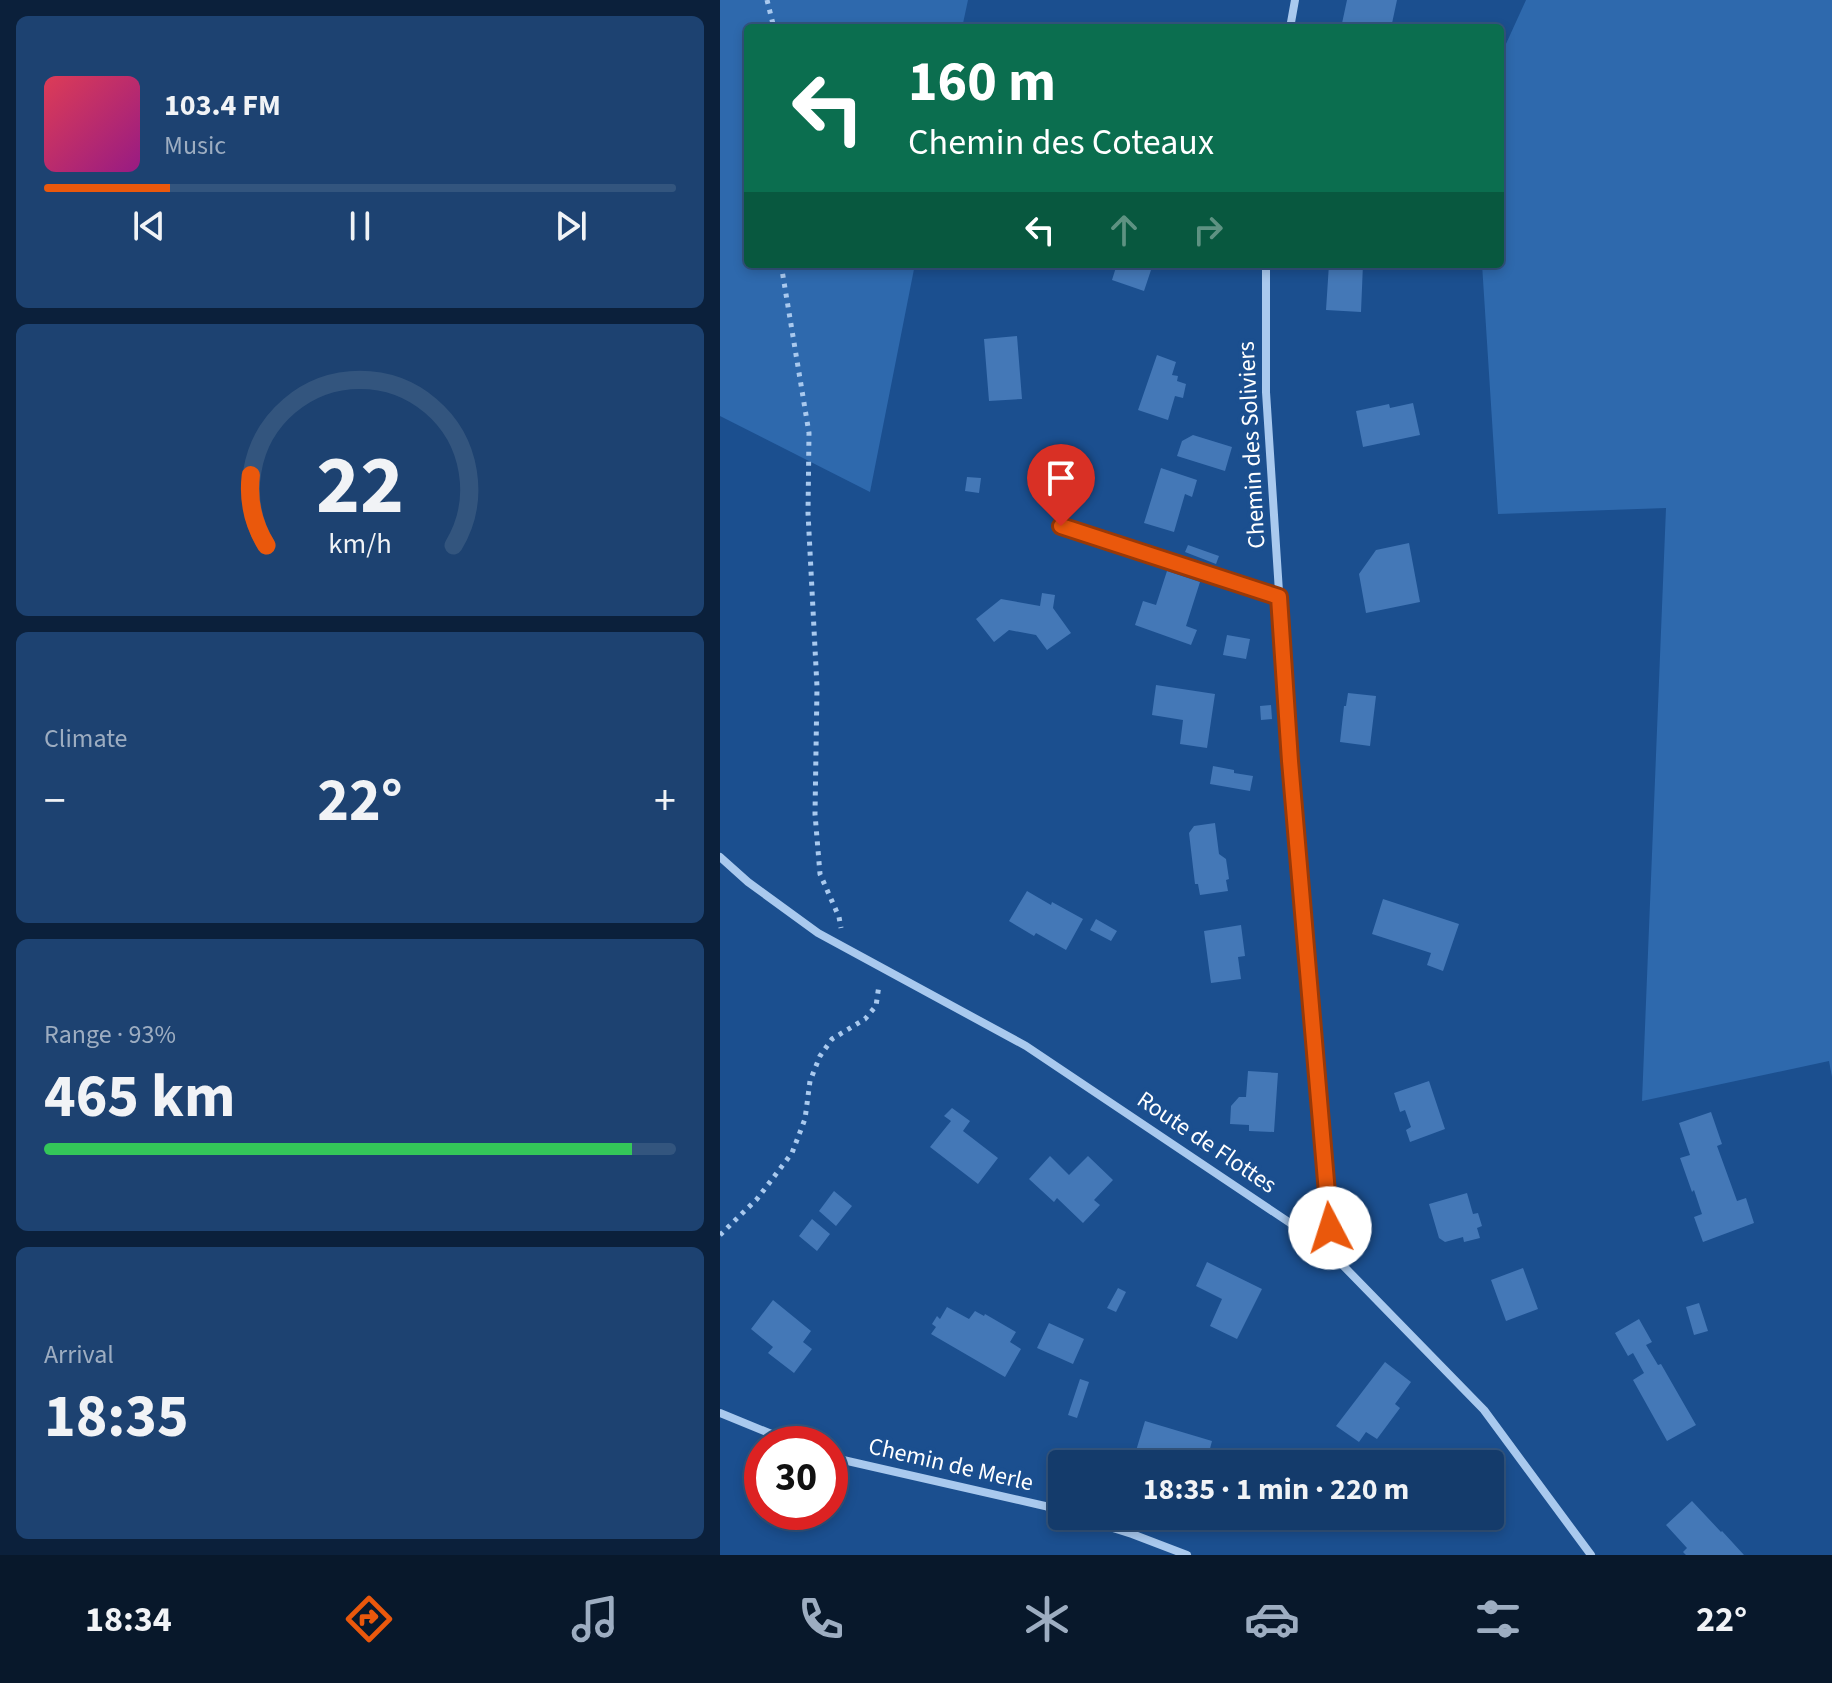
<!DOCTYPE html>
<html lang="en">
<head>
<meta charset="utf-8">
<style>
  body { margin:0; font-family:"Source Sans 3",sans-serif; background:#1d4271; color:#f1f3f6; height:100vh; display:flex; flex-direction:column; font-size:30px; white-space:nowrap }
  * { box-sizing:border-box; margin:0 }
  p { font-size:26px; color:#9dadc1 }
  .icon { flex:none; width:44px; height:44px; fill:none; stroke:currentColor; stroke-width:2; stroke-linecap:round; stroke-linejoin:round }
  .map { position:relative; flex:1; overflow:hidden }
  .drawer { display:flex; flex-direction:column; gap:16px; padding:16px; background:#0b203b; width:720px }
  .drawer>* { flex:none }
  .banner { position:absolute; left:24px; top:24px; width:760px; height:244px; border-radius:8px; box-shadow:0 4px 12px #0003,0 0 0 2px #33557e; background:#0b6e4f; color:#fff; overflow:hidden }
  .speed { position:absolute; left:24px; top:1426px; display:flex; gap:16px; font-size:40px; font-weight:700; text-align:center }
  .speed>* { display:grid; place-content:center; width:104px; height:104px; border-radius:50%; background:#143b6b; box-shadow:0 4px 12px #0003,0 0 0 2px #33557e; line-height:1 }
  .speed .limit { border:12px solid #d22; background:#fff; color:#111 }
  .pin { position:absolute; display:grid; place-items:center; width:68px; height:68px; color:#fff; margin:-82px -34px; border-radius:50% 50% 50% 0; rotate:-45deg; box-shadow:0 0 8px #0007 }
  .pin .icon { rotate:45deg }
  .me { position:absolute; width:88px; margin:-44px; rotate:355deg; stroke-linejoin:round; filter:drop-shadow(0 0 6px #0008) }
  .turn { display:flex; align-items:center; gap:28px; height:168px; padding:0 32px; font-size:36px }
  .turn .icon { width:104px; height:104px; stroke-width:2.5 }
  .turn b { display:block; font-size:56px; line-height:68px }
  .lanes { display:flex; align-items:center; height:76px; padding:0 32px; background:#0003; justify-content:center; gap:40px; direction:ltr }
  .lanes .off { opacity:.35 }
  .big { font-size:60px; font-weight:700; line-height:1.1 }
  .drawer .card { flex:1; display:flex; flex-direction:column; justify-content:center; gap:12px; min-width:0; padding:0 28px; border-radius:12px; background:#1d4271 }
  .drawer .dial { align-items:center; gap:0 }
  .dial svg { height:208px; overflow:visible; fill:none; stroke:#33557e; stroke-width:7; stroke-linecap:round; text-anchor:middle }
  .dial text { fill:#f1f3f6; stroke:none }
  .song { display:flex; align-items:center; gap:24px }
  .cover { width:96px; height:96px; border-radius:12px; background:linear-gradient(135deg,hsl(350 70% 55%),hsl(310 70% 35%)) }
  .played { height:8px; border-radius:4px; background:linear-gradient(90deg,#ea580c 20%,#33557e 20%) }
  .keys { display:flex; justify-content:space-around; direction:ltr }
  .heat { display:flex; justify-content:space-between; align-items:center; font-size:44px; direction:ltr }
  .charge { height:12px; border-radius:6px; background:linear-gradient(90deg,#34c759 93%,#33557e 0) }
  .trip { position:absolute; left:328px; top:1450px; width:456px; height:80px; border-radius:8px; background:#143b6b; box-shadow:0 4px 12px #0003,0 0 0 2px #33557e; font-weight:700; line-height:80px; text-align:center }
  .dock { display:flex; height:128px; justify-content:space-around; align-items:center; background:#08182b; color:#9dadc1 }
  .dock .icon { width:56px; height:56px }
  .dock .selected { color:#ea580c }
  .dock b { font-size:36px; color:#f1f3f6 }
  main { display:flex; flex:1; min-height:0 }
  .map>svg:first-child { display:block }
  .green { fill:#2e69ad }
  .building { fill:#4478b7 }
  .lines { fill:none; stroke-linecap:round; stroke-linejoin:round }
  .path { stroke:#a9c9ee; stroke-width:5; stroke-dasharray:4 6; stroke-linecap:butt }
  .service { stroke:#a9c9ee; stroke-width:6 }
  .minor { stroke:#a9c9ee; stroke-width:8 }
  .route-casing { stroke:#983908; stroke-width:20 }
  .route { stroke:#ea580c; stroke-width:14 }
  .labels { text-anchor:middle; stroke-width:8; stroke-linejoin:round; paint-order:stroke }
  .street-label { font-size:24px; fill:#fff; stroke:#1b4f8f }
</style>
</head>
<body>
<main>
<section class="drawer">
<div class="card">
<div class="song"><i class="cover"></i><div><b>103.4 FM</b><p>Music</p></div></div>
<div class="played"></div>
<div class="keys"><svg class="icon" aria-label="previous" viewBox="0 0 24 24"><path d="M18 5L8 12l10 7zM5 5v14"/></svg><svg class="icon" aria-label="pause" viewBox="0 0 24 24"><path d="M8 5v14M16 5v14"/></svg><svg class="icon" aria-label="next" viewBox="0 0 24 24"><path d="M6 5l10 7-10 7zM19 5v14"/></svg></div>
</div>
<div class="card dial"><svg viewBox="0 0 100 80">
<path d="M14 69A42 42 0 1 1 86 69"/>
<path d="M14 69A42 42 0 0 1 8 42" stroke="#ea580c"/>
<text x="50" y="56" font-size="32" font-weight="700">22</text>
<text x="50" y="72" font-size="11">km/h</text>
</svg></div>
<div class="card"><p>Climate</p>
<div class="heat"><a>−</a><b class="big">22°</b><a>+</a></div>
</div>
<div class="card"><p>Range · 93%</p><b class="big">465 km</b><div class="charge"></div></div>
<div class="card"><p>Arrival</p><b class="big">18:35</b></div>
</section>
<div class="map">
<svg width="1112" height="1555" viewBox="0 0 1112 1555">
  <rect width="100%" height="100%" fill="#1b4f8f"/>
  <path class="green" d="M0 0H248L242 28H28V264H195L150 492 0 416Z
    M806 0H1112V1077L1109 1061 922 1101 946 508 778 514 762 264H780V57Z"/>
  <path class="building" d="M627 0H677L671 28H621Z
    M397 264H433L424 291 392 280Z
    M609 264H643L641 312 606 310Z
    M297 336 302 399 269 401 264 339Z
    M437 355 456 362 452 375 458 376 457 381 466 384 463 398 455 396 448 420 418 410Z
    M693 403 700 435 643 447 636 411 669 404 670 408Z
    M473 435 512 447 505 471 457 456 462 441Z
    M441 468 477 480 472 497 465 494 454 532 424 523Z
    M247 477 261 478 259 493 245 491Z
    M689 543 700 602 646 613 639 574 656 550Z
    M468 545 499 556 496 564 465 552Z
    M447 571 480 582 466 626 477 630 471 645 415 625 423 601 436 605Z
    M322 593 335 595 333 608 351 633 327 650 316 635 289 630 274 642 256 619 281 599 320 606Z
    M507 635 530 639 526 659 503 655Z
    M436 685 495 694 487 748 460 744 463 720 432 715Z
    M628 693 656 696 650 746 620 742 624 706H626Z
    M551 705 552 719 541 720 540 706Z
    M493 766 514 770V773L533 776 530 791 490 784Z
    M495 823 499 854 506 859 509 879 506 880 508 891 480 895 478 884H475L469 833 474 826Z
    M307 891 331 905 332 902 363 919 346 950 316 933 314 936 289 921Z
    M663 899 739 924 723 971 707 965 711 953 652 934Z
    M376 919 397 931 391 941 370 930Z
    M521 925 525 956 518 957 521 979 491 983 484 931Z
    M528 1071 558 1073 554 1132 529 1131V1125L510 1124 511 1106 519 1097H526Z
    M709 1081 725 1129 690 1142 686 1130 691 1127 685 1110 680 1112 674 1093Z
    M232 1108 250 1121 243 1131 278 1158 258 1184 210 1147 231 1121 224 1116Z
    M991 1112 1002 1144 997 1146 1017 1201 1026 1198 1034 1223 983 1242 974 1217 982 1214 974 1190 972 1192 960 1158 970 1155 959 1123Z
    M330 1156 349 1175 368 1156 393 1180 374 1200 380 1205 363 1223 337 1198 334 1202 309 1179Z
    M114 1191 132 1206 116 1226 99 1211Z
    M747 1193 753 1214 758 1213 762 1226 757 1228 760 1238 744 1242 743 1237 725 1242 719 1238 709 1204Z
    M92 1219 110 1234 97 1251 79 1236Z
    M487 1262 542 1289 517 1339 490 1326 502 1299 476 1286Z
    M803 1268 818 1309 786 1321 771 1280Z
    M398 1288 406 1292 396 1312 387 1308Z
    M53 1300 91 1331 83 1342 92 1349 74 1373 48 1353 53 1347 31 1329Z
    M979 1303 988 1331 974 1335 966 1307Z
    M227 1307 249 1319 255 1311 264 1316 265 1314 296 1332 290 1342 301 1349 285 1377 211 1334 216 1327 212 1324 217 1316 220 1319Z
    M919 1319 932 1342 926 1345 938 1365 941 1364 976 1425 947 1441 913 1380 924 1373 913 1353 908 1356 895 1333Z
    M329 1323 364 1339 353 1364 317 1348Z
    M665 1362 691 1382 675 1404 680 1408 657 1439 646 1432 639 1442 616 1426Z
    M360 1379 369 1382 357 1418 348 1415Z
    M425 1421 492 1441 486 1464H464L444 1458 442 1464H412Z
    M972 1501 1001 1532 1002 1531 1024 1555H966L963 1552 967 1548 946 1525Z"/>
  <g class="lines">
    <path class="path" d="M47 0 54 28
      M61 264 89 433 88 513 97 687 95 814 100 874 119 917 121 928
      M0 1235 37 1199 72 1153 85 1119 90 1081 100 1056 112 1039 145 1019 156 1006 159 985"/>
    <path class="service" d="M341 526 559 597"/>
    <path class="minor" d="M570 28 575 0
      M546 264V392L570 761 610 1228 603 1245
      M0 857 28 882 98 933 306 1046 603 1245 764 1410 871 1555
      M0 1413 76 1444
      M110 1457 325 1506 342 1512
      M355 1516 412 1534 467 1555"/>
  </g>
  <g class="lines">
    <defs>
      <path id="route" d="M341 526 559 597 570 761 610 1228"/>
    </defs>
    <use href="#route" class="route-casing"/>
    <use href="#route" class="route"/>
  </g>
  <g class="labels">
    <g class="street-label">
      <text transform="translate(531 445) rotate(-93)" y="8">Chemin des Soliviers</text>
      <text transform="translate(487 1142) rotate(34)" y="8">Route de Flottes</text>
      <text transform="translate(231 1464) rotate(13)" y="8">Chemin de Merle</text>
    </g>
  </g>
</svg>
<div class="speed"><div class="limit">30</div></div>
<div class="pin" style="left:341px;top:526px;background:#d93025"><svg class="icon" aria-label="arrive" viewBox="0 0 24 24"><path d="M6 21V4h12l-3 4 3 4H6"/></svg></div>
<svg class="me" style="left:610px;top:1228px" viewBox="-20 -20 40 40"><circle r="19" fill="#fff"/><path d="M0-13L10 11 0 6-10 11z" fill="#ea580c"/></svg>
<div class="trip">18:35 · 1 min · 220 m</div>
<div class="banner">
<div class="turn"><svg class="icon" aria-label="left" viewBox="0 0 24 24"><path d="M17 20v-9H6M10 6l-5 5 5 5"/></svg><div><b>160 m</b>Chemin des Coteaux</div></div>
<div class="lanes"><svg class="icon" aria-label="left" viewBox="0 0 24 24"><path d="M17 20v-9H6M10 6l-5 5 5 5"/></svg><svg class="icon off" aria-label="ahead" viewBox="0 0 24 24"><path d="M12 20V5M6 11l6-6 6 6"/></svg><svg class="icon off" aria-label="right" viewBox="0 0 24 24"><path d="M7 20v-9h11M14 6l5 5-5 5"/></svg></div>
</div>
</div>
</main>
<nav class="dock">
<b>18:34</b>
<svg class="icon selected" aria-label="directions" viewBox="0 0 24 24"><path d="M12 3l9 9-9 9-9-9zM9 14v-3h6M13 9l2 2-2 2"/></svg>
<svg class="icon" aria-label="music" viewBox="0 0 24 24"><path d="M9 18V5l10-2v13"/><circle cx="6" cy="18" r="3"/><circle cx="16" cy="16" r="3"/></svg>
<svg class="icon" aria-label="phone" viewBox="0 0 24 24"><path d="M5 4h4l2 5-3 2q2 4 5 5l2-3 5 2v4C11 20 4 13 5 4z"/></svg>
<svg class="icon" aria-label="climate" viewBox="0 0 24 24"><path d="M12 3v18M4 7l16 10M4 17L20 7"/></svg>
<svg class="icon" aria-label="car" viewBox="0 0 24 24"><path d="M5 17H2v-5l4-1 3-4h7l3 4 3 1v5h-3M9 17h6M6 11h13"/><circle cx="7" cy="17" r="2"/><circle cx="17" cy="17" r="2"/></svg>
<svg class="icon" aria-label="filters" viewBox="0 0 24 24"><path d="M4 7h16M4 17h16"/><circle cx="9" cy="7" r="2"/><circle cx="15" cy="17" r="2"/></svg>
<b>22°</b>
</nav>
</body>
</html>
